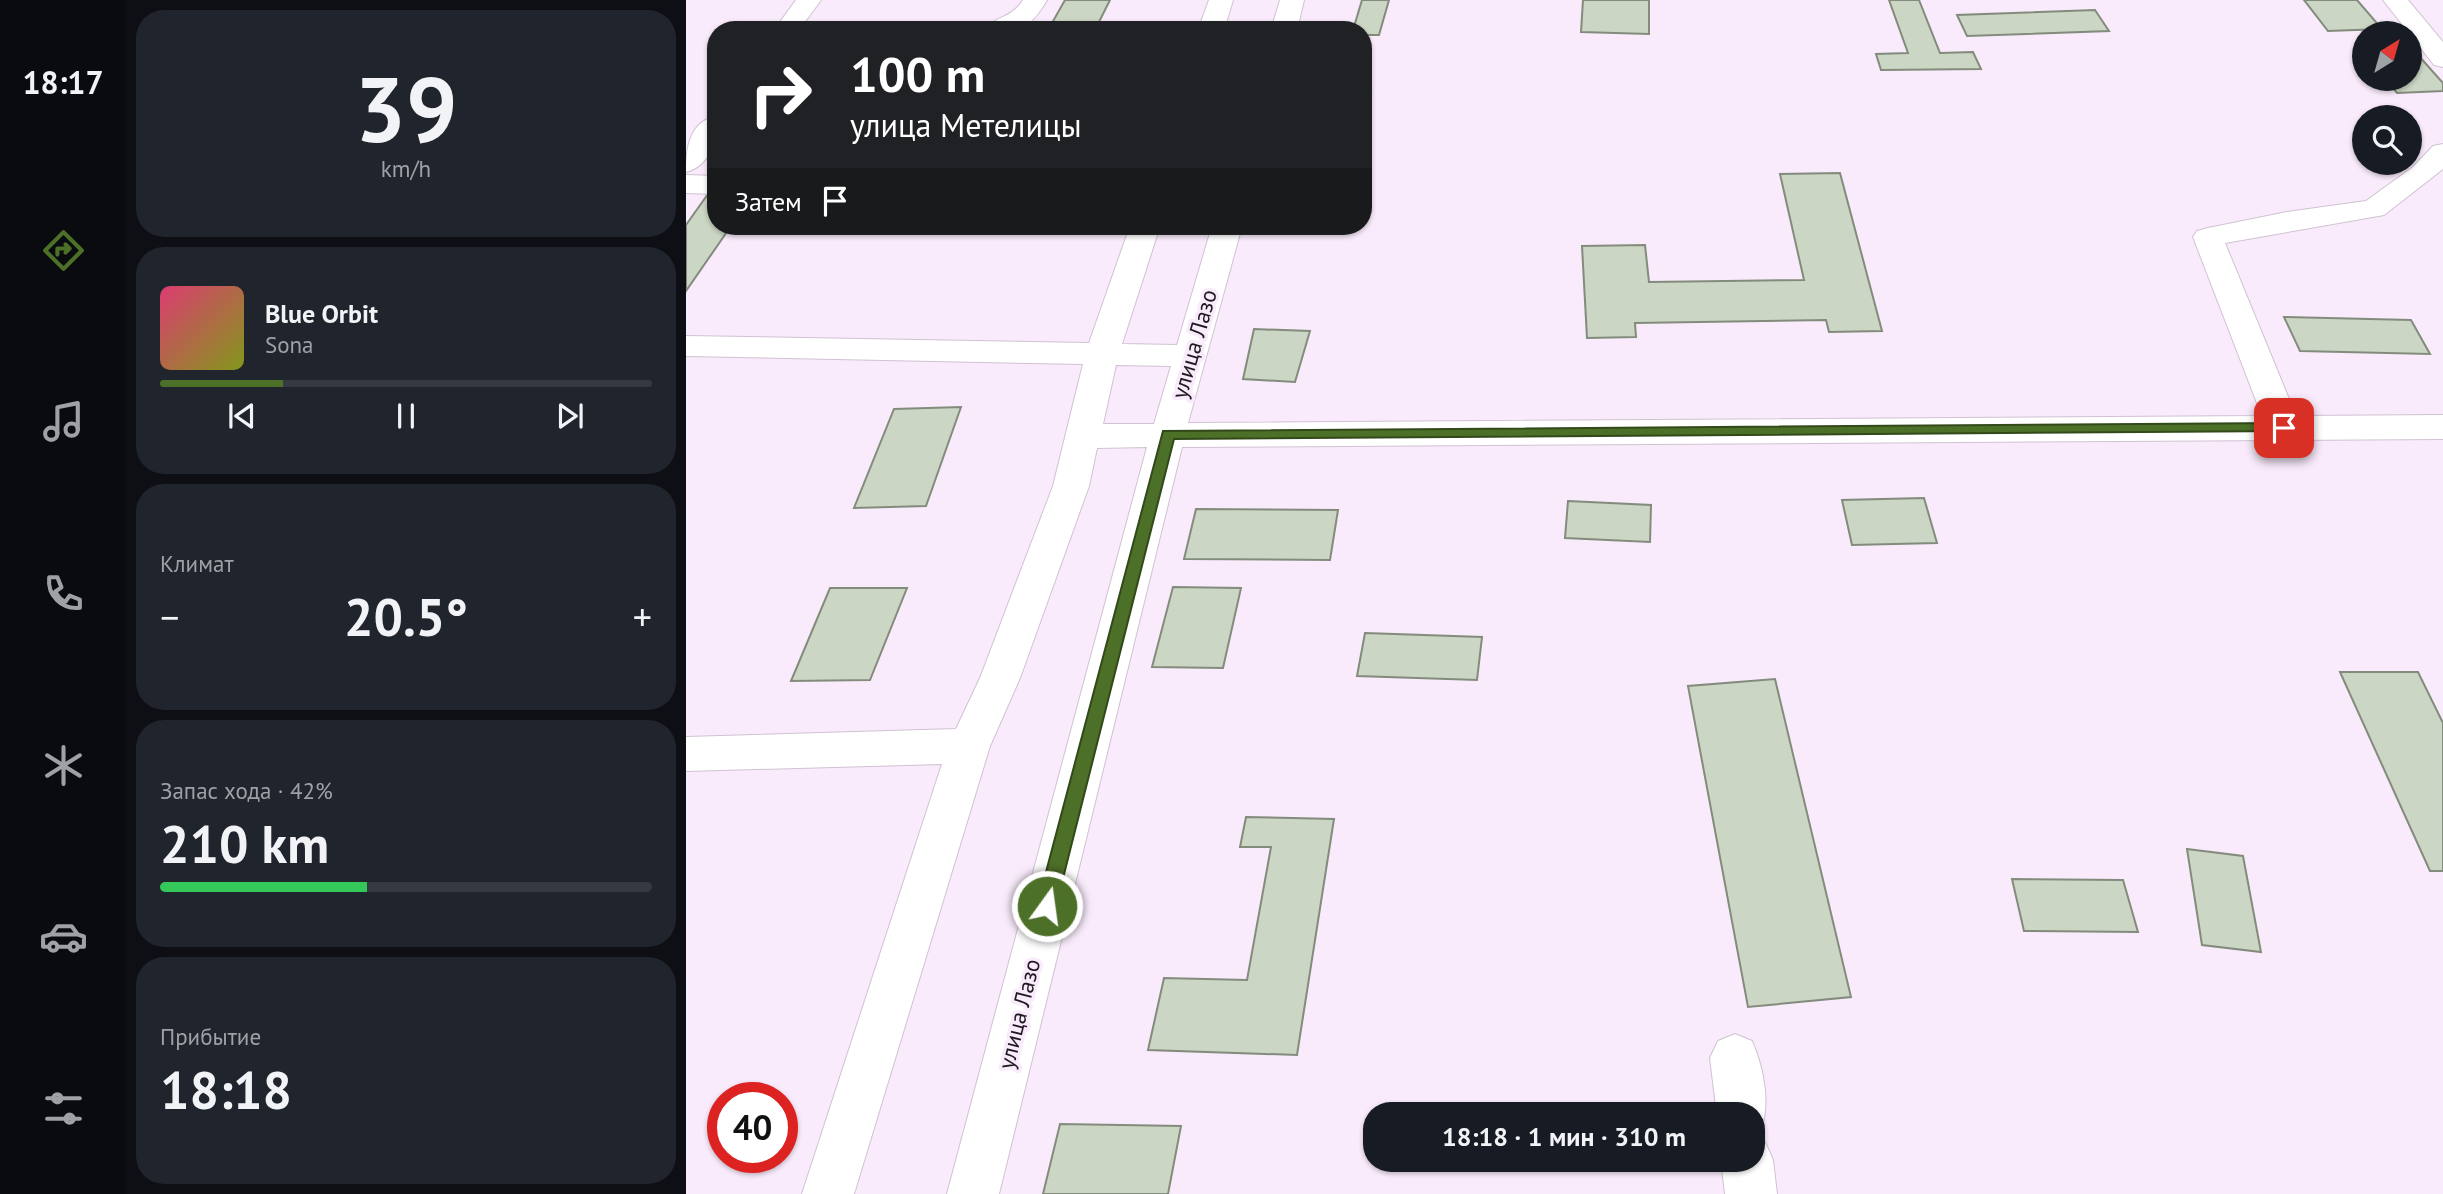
<!DOCTYPE html>
<html lang="ru">
<head>
<meta charset="utf-8">
<style>
  body { margin:0; font-family:"PT Sans",sans-serif; background:#20242c; color:#f1f3f6; height:100vh; display:flex; flex-direction:column; font-size:26px; white-space:nowrap }
  * { box-sizing:border-box; margin:0 }
  p { font-size:23px; color:#9ea1a6 }
  .icon { flex:none; width:38px; height:38px; fill:none; stroke:currentColor; stroke-width:2; stroke-linecap:round; stroke-linejoin:round }
  .map { position:relative; flex:1; overflow:hidden }
  .sheet { display:flex; flex-direction:column; gap:10px; padding:10px; background:#0d0f14; width:560px }
  .sheet>* { flex:none }
  .guide { position:absolute; left:21px; top:21px; width:665px; height:214px; border-radius:28px; box-shadow:0 2px 5px #0004; background:#202124; color:#fff; overflow:hidden }
  .needle { width:46px; rotate:37deg }
  .controls { position:absolute; left:1666px; top:21px; display:grid; gap:14px }
  .controls a { display:grid; place-items:center; width:70px; height:70px; border-radius:50%; background:#171b24; box-shadow:0 2px 5px #0004; font-size:35px }
  .speed { position:absolute; left:21px; top:1082px; display:flex; gap:14px; font-size:35px; font-weight:700; text-align:center }
  .speed>* { display:grid; place-content:center; width:91px; height:91px; border-radius:50%; background:#171b24; box-shadow:0 2px 5px #0004; line-height:1 }
  .speed .limit { border:10px solid #d22; background:#fff; color:#111 }
  .pin { position:absolute; display:grid; place-items:center; width:60px; height:60px; color:#fff; margin:-30px; border-radius:14px; box-shadow:0 4px 10px #0006 }
  .me { position:absolute; width:77px; margin:-38px; rotate:14deg; stroke-linejoin:round; filter:drop-shadow(0 0 5px #0008) }
  .turn { display:flex; align-items:center; gap:24px; height:147px; padding:0 28px; font-size:32px }
  .turn .icon { width:91px; height:91px; stroke-width:2.5 }
  .turn b { display:block; font-size:49px; line-height:60px }
  .then { display:flex; align-items:center; height:66px; padding:0 28px; background:#0003; gap:14px; font-size:26px }
  .big { font-size:52px; font-weight:700; line-height:1.1 }
  .sheet .tile { flex:1; display:flex; flex-direction:column; justify-content:center; gap:10px; min-width:0; padding:0 24px; border-radius:28px; background:#20242c }
  .sheet .dial { align-items:center; gap:0 }
  .dial b { font-size:91px; line-height:1 }
  .song { display:flex; align-items:center; gap:21px }
  .cover { width:84px; height:84px; border-radius:10px; background:linear-gradient(135deg,hsl(340 70% 55%),hsl(70 70% 35%)) }
  .played { height:7px; border-radius:4px; background:linear-gradient(90deg,#4d7028 25%,#363941 25%) }
  .keys { display:flex; justify-content:space-around; direction:ltr }
  .heat { display:flex; justify-content:space-between; align-items:center; font-size:38px; direction:ltr }
  .charge { height:10px; border-radius:5px; background:linear-gradient(90deg,#34c759 42%,#363941 0) }
  .trip { position:absolute; left:677px; top:1102px; width:402px; height:70px; border-radius:28px; background:#171b24; box-shadow:0 2px 5px #0004; font-weight:700; line-height:70px; text-align:center }
  main { display:flex; flex:1; min-height:0 }
  .tab-bar { display:flex; flex-direction:column; width:126px; justify-content:space-around; align-items:center; background:#090b0e; color:#9ea1a6 }
  .tab-bar .icon { width:49px; height:49px }
  .tab-bar .current { color:#4d7028 }
  .tab-bar b { font-size:32px; color:#f1f3f6 }
  .map>svg:first-child { display:block }
  .building { fill:#ccd6c4; stroke:#838c7c; stroke-width:2 }
  .lines { fill:none; stroke-linecap:round; stroke-linejoin:round }
  .minor-casing { stroke:#d0c2d2; stroke-width:2 }
  .minor { fill:#fff; fill-rule:evenodd }
  .route { fill:#4d7028; stroke:#32491a; stroke-width:2 }
  .labels { text-anchor:middle; stroke-width:7; stroke-linejoin:round; paint-order:stroke }
  .street-label { font-size:23px; fill:#1e191f; stroke:#f9ebfb }
</style>
</head>
<body>
<main>
<nav class="tab-bar">
<b>18:17</b>
<svg class="icon current" aria-label="directions" viewBox="0 0 24 24"><path d="M12 3l9 9-9 9-9-9zM9 14v-3h6M13 9l2 2-2 2"/></svg>
<svg class="icon" aria-label="music" viewBox="0 0 24 24"><path d="M9 18V5l10-2v13"/><circle cx="6" cy="18" r="3"/><circle cx="16" cy="16" r="3"/></svg>
<svg class="icon" aria-label="phone" viewBox="0 0 24 24"><path d="M5 4h4l2 5-3 2q2 4 5 5l2-3 5 2v4C11 20 4 13 5 4z"/></svg>
<svg class="icon" aria-label="climate" viewBox="0 0 24 24"><path d="M12 3v18M4 7l16 10M4 17L20 7"/></svg>
<svg class="icon" aria-label="car" viewBox="0 0 24 24"><path d="M5 17H2v-5l4-1 3-4h7l3 4 3 1v5h-3M9 17h6M6 11h13"/><circle cx="7" cy="17" r="2"/><circle cx="17" cy="17" r="2"/></svg>
<svg class="icon" aria-label="filters" viewBox="0 0 24 24"><path d="M4 7h16M4 17h16"/><circle cx="9" cy="7" r="2"/><circle cx="15" cy="17" r="2"/></svg>
</nav>
<section class="sheet">
<div class="tile dial"><b>39</b><p>km/h</p></div>
<div class="tile">
<div class="song"><i class="cover"></i><div><b>Blue Orbit</b><p>Sona</p></div></div>
<div class="played"></div>
<div class="keys"><svg class="icon" aria-label="previous" viewBox="0 0 24 24"><path d="M18 5L8 12l10 7zM5 5v14"/></svg><svg class="icon" aria-label="pause" viewBox="0 0 24 24"><path d="M8 5v14M16 5v14"/></svg><svg class="icon" aria-label="next" viewBox="0 0 24 24"><path d="M6 5l10 7-10 7zM19 5v14"/></svg></div>
</div>
<div class="tile"><p>Климат</p>
<div class="heat"><a>−</a><b class="big">20.5°</b><a>+</a></div>
</div>
<div class="tile"><p>Запас хода · 42%</p><b class="big">210 km</b><div class="charge"></div></div>
<div class="tile"><p>Прибытие</p><b class="big">18:18</b></div>
</section>
<div class="map">
<svg width="1757" height="1194" viewBox="0 0 1757 1194">
  <rect width="100%" height="100%" fill="#f9ebfb"/>
  <path class="building" d="M379 0H424L409 30H349L366 23Z
    M676 0H703L693 35H677V30H667Z
    M897 0H963V34L895 32Z
    M1203 0H1233L1254 53 1287 52 1295 69 1195 70 1190 54 1222 53Z
    M1618 0H1671L1696 29 1642 31Z
    M1409 10 1423 31 1281 36 1271 15Z
    M1724 46 1757 83V91L1711 93 1700 79H1724Z
    M677 94H685L677 127Z
    M1154 173 1196 331 1143 332 1140 320 949 323 950 337 901 338 896 246 959 245 963 282 1118 280 1094 174Z
    M22 194H30V226H45L0 291V225Z
    M1598 317 1725 320 1744 354 1614 351Z
    M568 329 624 331 609 382 557 379Z
    M275 407 240 506 168 508 208 409Z
    M1238 498 1251 543 1166 545 1156 500Z
    M882 501 965 505 964 542 879 538Z
    M510 509 652 510 644 560 498 559Z
    M487 587 555 588 537 668 466 667Z
    M144 588H221L184 680 105 681Z
    M679 633 796 637 791 680 671 676Z
    M1654 672H1732L1757 723V871H1744Z
    M1089 679 1165 997 1062 1007 1002 686Z
    M560 817 648 819 611 1055 462 1050 478 978 561 980 585 847H554Z
    M1501 849 1557 856 1575 952 1516 945Z
    M1326 879 1437 880 1452 932 1338 931Z
    M374 1124 495 1126 482 1194H357Z"/>
  <g class="lines">
    <defs>
      <path id="minor" d="M110 0H135L113 30H88Z
        M337 0H361C342 32 334 30 299 30 309 15 324 20 337 0Z
        M523 0H547L538 30H512Z
        M594 0H618L611 30H585Z
        M1697 0H1722L1757 42V67L1748 65Z
        M30 116C30 139 26 165 0 172 0 149 3 122 30 116Z
        M1757 144V169L1698 215 1539 243 1610 416 1757 415V439L496 447 313 1194H261L461 447 411 448 403 486 334 678 304 746 168 1194H116L256 764 0 771V737L270 729 294 678 367 486 397 364 0 356V336L403 343 444 226H474L436 344 491 345 526 226H556L502 423 1576 416 1507 237 1511 231 1522 228 1601 212 1680 201 1727 167 1747 146ZM430 365 485 366 468 424H417Z
        M0 175 30 176V194L0 193Z
        M1049 1034 1066 1041C1078 1069 1085 1105 1074 1133L1068 1135V1115H1031L1024 1058 1032 1041Z
        M1068 1137 1079 1142 1087 1160 1091 1194H1039L1035 1160H1068Z"/>
    </defs>
    <use href="#minor" class="minor-casing"/>
    <use href="#minor" class="minor"/>
  </g>
  <path class="route" d="M1598 423 1606 428 1604 431 488 439 370 906 368 912 361 914 354 912 351 906 477 431Z"/>
  <g class="labels">
    <g class="street-label">
      <text transform="translate(508 344) rotate(-74)" y="8">улица Лазо</text>
      <text transform="translate(333 1014) rotate(-76)" y="8">улица Лазо</text>
    </g>
  </g>
</svg>
<div class="controls">
<a><svg class="needle" viewBox="-14 -14 28 28"><path d="M0-13l5 13h-10z" fill="#e53935"/><path d="M0 13l5-13h-10z" fill="#9ea1a6"/></svg></a>
<a><svg class="icon" aria-label="search" viewBox="0 0 24 24"><circle cx="10" cy="10" r="6"/><path d="M15 15l6 6"/></svg></a>
</div>
<div class="speed"><div class="limit">40</div></div>
<div class="pin" style="left:1598px;top:428px;background:#d93025"><svg class="icon" aria-label="arrive" viewBox="0 0 24 24"><path d="M6 21V4h12l-3 4 3 4H6"/></svg></div>
<svg class="me" style="left:361px;top:906px" viewBox="-20 -20 40 40"><circle r="17" fill="#4d7028" stroke="#fff" stroke-width="3"/><path d="M0-11L8 9 0 5-8 9z" fill="#fff"/></svg>
<div class="trip">18:18 · 1 мин · 310 m</div>
<div class="guide">
<div class="turn"><svg class="icon" aria-label="right" viewBox="0 0 24 24"><path d="M7 20v-9h11M14 6l5 5-5 5"/></svg><div><b>100 m</b>улица Метелицы</div></div>
<div class="then">Затем<svg class="icon" aria-label="arrive" viewBox="0 0 24 24"><path d="M6 21V4h12l-3 4 3 4H6"/></svg></div>
</div>
</div>
</main>
</body>
</html>
